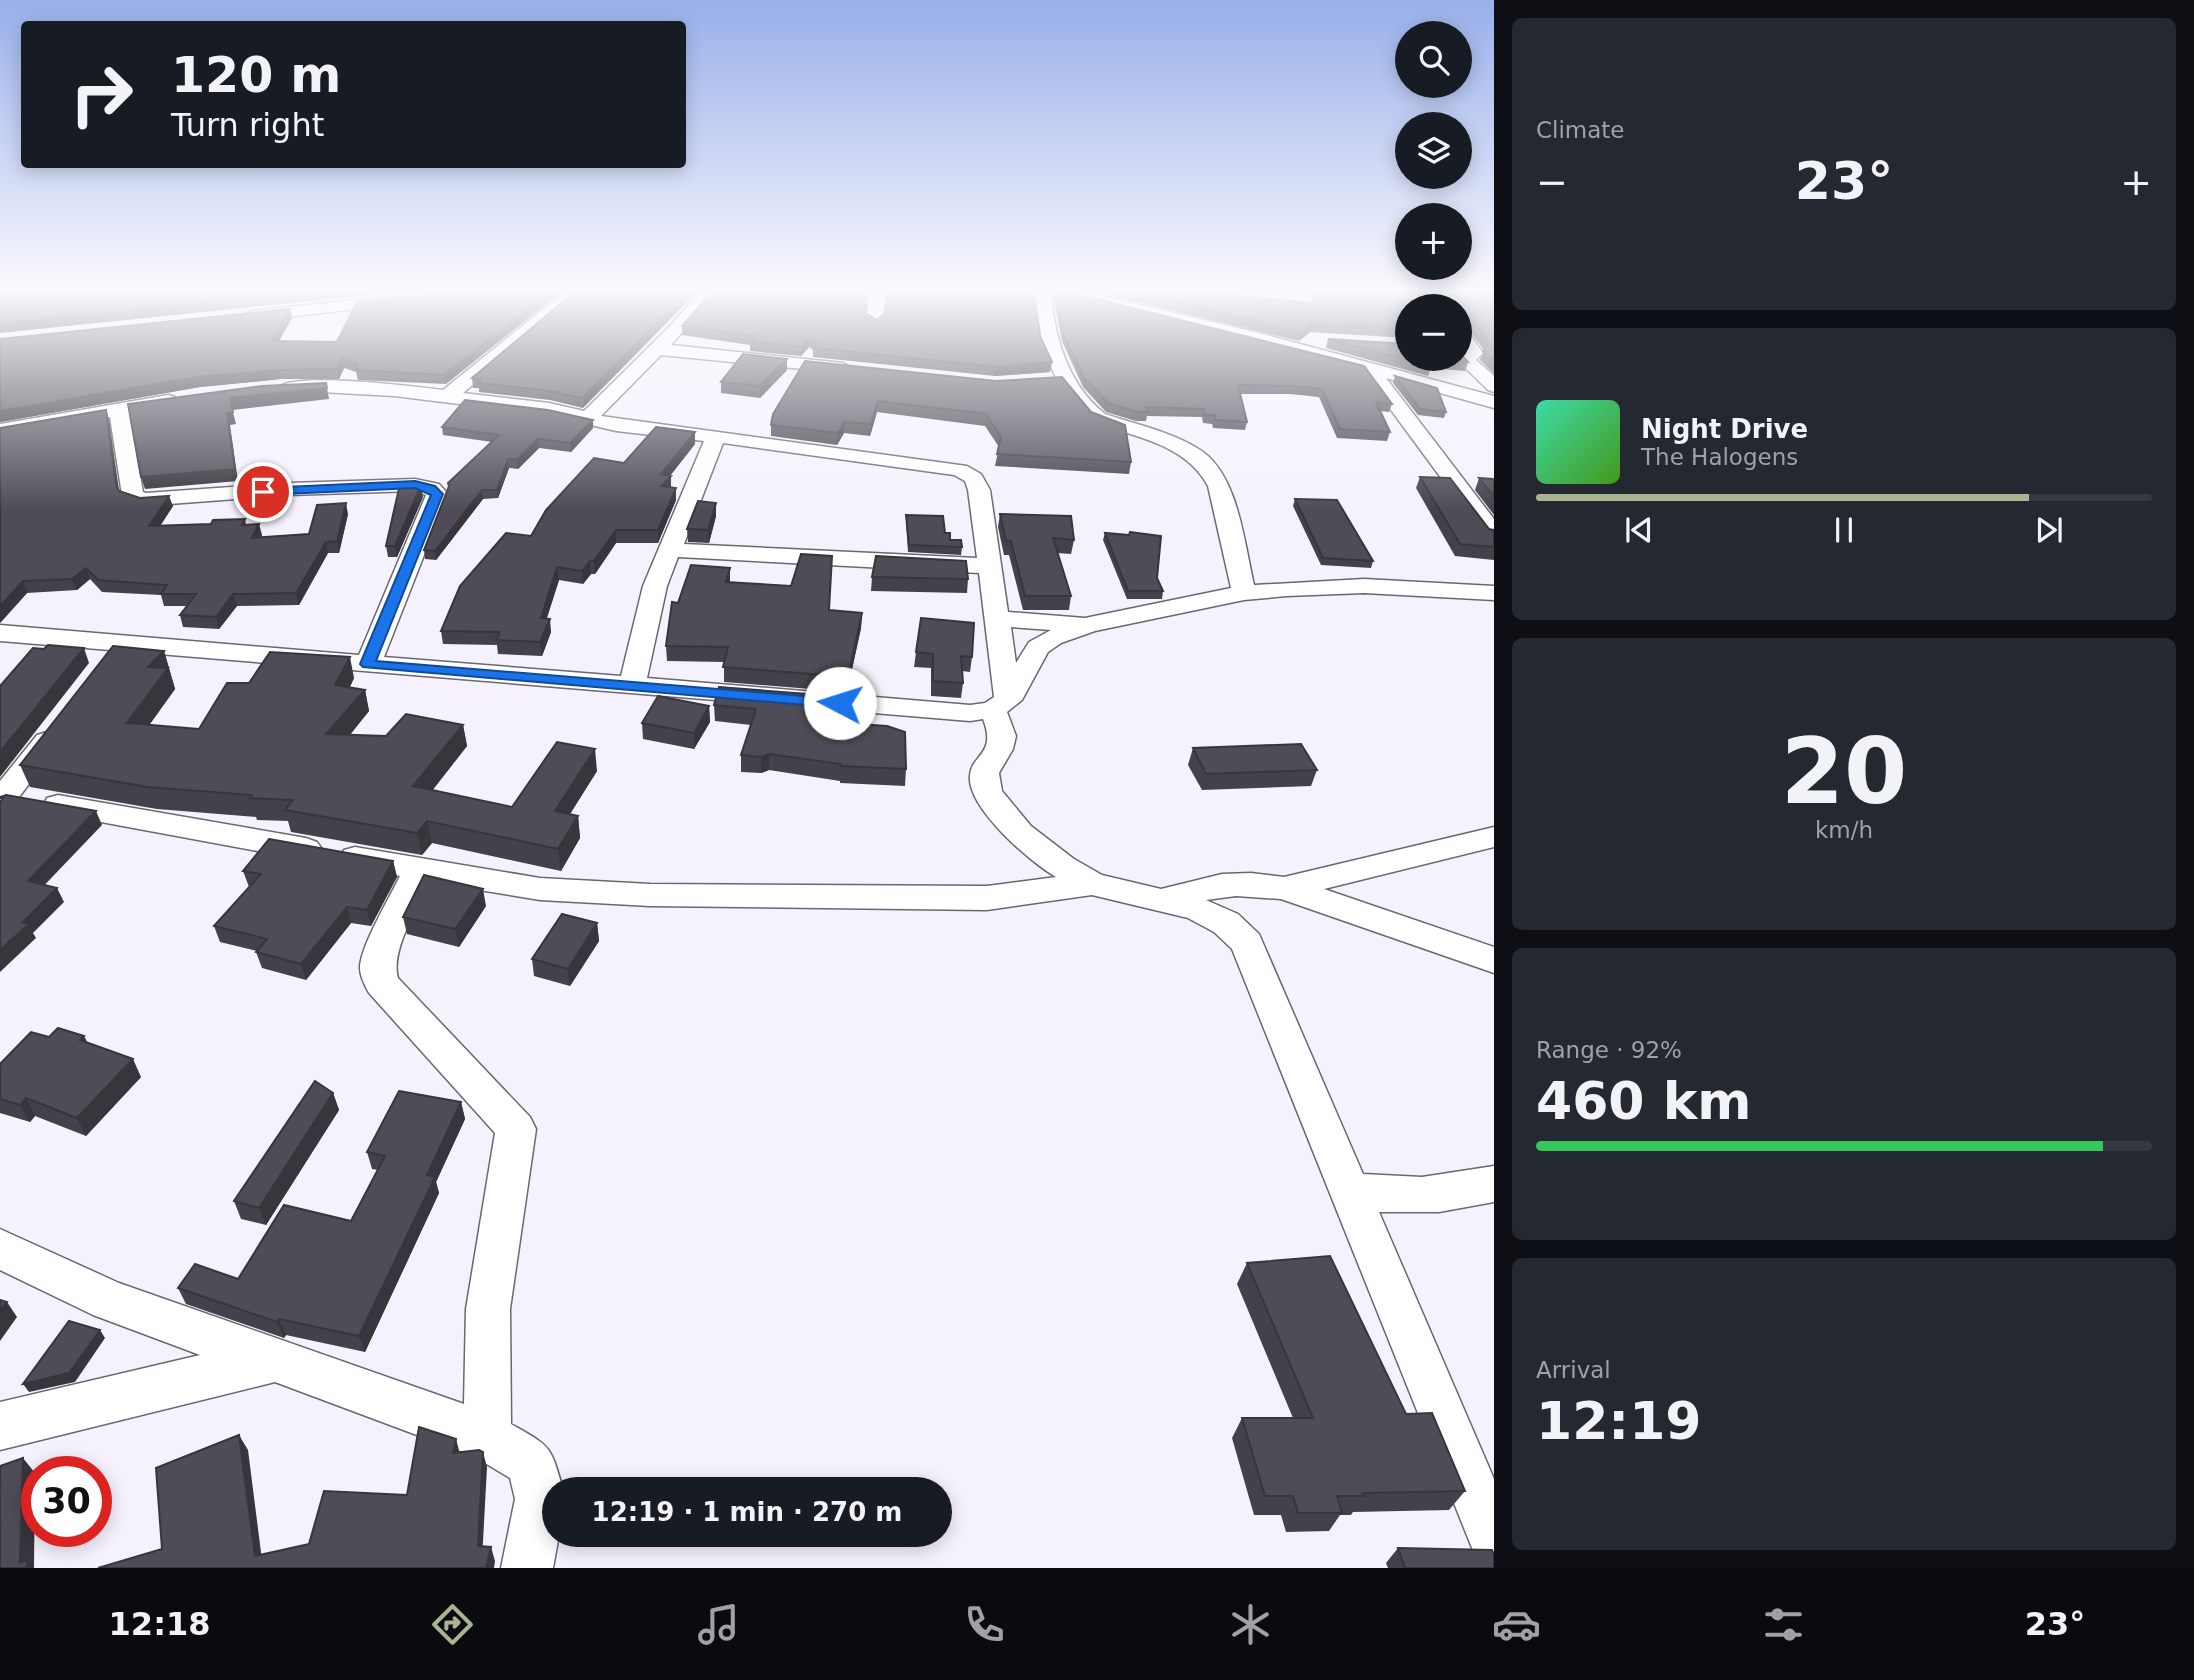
<!DOCTYPE html>
<html lang="en">
<head>
<meta charset="utf-8">
<style>
  body { margin:0; font-family:"DejaVu Sans",sans-serif; background:#242831; color:#f1f3f6; height:100vh; display:flex; flex-direction:column; font-size:26px; white-space:nowrap }
  * { box-sizing:border-box; margin:0 }
  p { font-size:23px; color:#9ea1a6 }
  .icon { flex:none; width:38px; height:38px; fill:none; stroke:currentColor; stroke-width:2; stroke-linecap:round; stroke-linejoin:round }
  .map { position:relative; flex:1; overflow:hidden }
  .panel { display:flex; flex-direction:column; gap:18px; padding:18px; background:#0d0f14; width:700px }
  .panel>* { flex:none }
  .hud { position:absolute; left:21px; top:21px; width:665px; height:147px; border-radius:7px; box-shadow:0 4px 18px #0003; background:#171b24; color:#f1f3f6; overflow:hidden }
  .controls { position:absolute; left:1395px; top:21px; display:grid; gap:14px }
  .controls a { display:grid; place-items:center; width:77px; height:77px; border-radius:50%; background:#171b24; box-shadow:0 4px 18px #0003; font-size:35px }
  .speed { position:absolute; left:21px; top:1456px; display:flex; gap:14px; font-size:35px; font-weight:700; text-align:center }
  .speed>* { display:grid; place-content:center; width:91px; height:91px; border-radius:50%; background:#171b24; box-shadow:0 4px 18px #0003; line-height:1 }
  .speed .limit { border:10px solid #d22; background:#fff; color:#111 }
  .pin { position:absolute; display:grid; place-items:center; width:60px; height:60px; color:#fff; margin:-30px; border:4px solid #fff; border-radius:50%; box-shadow:0 2px 7px #0007 }
  .me { position:absolute; width:77px; margin:-38px; rotate:275deg; stroke-linejoin:round; filter:drop-shadow(0 0 5px #0008) }
  .turn { display:flex; align-items:center; gap:24px; height:147px; padding:0 35px; font-size:32px }
  .turn .icon { width:91px; height:91px; stroke-width:2.5 }
  .turn b { display:block; font-size:49px; line-height:60px }
  .big { font-size:52px; font-weight:700; line-height:1.1 }
  .panel .widget { flex:1; display:flex; flex-direction:column; justify-content:center; gap:10px; min-width:0; padding:0 24px; border-radius:10px; background:#242831 }
  .panel .dial { align-items:center; gap:0 }
  .dial b { font-size:91px; line-height:1 }
  .song { display:flex; align-items:center; gap:21px }
  .cover { width:84px; height:84px; border-radius:10px; background:linear-gradient(135deg,hsl(160 70% 55%),hsl(100 70% 35%)) }
  .played { height:7px; border-radius:4px; background:linear-gradient(90deg,#a9b491 80%,#363941 80%) }
  .keys { display:flex; justify-content:space-around; direction:ltr }
  .heat { display:flex; justify-content:space-between; align-items:center; font-size:38px; direction:ltr }
  .charge { height:10px; border-radius:5px; background:linear-gradient(90deg,#34c759 92%,#363941 0) }
  .trip { position:absolute; left:542px; top:1477px; width:410px; height:70px; border-radius:35px; background:#171b24; box-shadow:0 4px 18px #0003; font-weight:700; line-height:70px; text-align:center }
  .dock { display:flex; height:112px; justify-content:space-around; align-items:center; background:#090b0e; color:#9ea1a6 }
  .dock .icon { width:49px; height:49px }
  .dock .active { color:#a9b491 }
  .dock b { font-size:32px; color:#f1f3f6 }
  main { display:flex; flex:1; min-height:0 }
  .map>svg:first-child { display:block }
  .lines { fill:none; stroke-linecap:round; stroke-linejoin:round }
  .street-casing { stroke:#6a6672; stroke-width:3 }
  .street { fill:#fff; fill-rule:evenodd }
  .wall { fill:#45414b }
  .shaded-wall { fill:#38353d }
  .building { fill:#504c57; stroke:#38353d; stroke-width:2 }
  .route { fill:#1a73e8; stroke:#114b97; stroke-width:2 }
</style>
</head>
<body>
<main>
<div class="map">
<svg width="1494" height="1568" viewBox="0 0 1494 1568">
  <rect width="100%" height="100%" fill="#f5f2fd"/>
  <g class="lines">
    <defs>
      <path id="street" d="M567 290H585L463 393 549 403 584 411 670 326 702 290H719L671 345 843 363 852 368 843 373 661 355 601 416 967 466 981 474 990 490 1008 612 1085 618 1231 588 1208 486C1186 444 1133 436 1091 422 1051 389 1039 339 1034 290H1050C1055 336 1066 383 1105 414 1135 424 1169 431 1197 448 1238 471 1244 542 1254 585L1364 579 1494 586V600L1364 593 1287 596 1244 600 1095 631 1061 643 1048 652 1022 700 1007 712 1016 736 1013 749 999 773 1002 791 1031 826 1074 859 1102 875 1161 889 1222 874 1251 873 1284 877 1494 827V847L1324 889 1494 947V973L1281 899 1236 896 1206 900 1238 914 1259 934 1363 1174 1422 1177 1494 1166V1202L1439 1212H1379L1494 1479V1566L1476 1558 1232 949 1214 932 1188 918 1092 895 987 910 650 906 540 900 430 882C418 907 390 951 398 978L530 1117 536 1129 510 1309 511 1424C551 1447 550 1444 563 1489H555V1535H559L553 1568H501L515 1499 510 1478 473 1456 275 1382 0 1450V1402L200 1355 93 1315 0 1270V1229L119 1283 464 1404 466 1309 495 1133 369 993C365 986 360 976 360 968 360 947 390 897 400 876L344 866 339 858 344 850 355 847 540 878 650 884 987 886 1056 877C1030 862 966 807 970 775 972 754 997 754 983 719L970 721 0 641V625L359 655 426 495 415 491 289 495 143 506 125 500 122 495 110 417 0 436V424L168 395 175 397 177 401 175 405 129 413 143 492 146 493 289 483 415 479 439 484 448 494 384 657 621 676 643 586 704 441 616 431 549 415 394 396 321 392 287 394 278 388C291 371 418 387 443 390ZM723 443 954 475 965 481 968 490 977 558 684 544ZM678 557 979 573 994 697 985 703 970 705 647 678 667 586ZM1011 627 1051 630 1029 642 1016 663Z
        M869 290H885L883 322 875 327 867 322Z
        M1050 290H1078L1263 334 1494 396V408L1386 378 1494 519V541L1486 539 1363 372 1052 293Z
        M393 296 399 298 401 301 399 304 251 321 243 316 251 311Z
        M1460 328 1466 329 1483 353 1476 360 1494 376V392L1488 390 1456 359 1464 352 1460 345Z
        M47 732 57 735 61 741 11 808 0 811V781L37 735Z
        M58 795 306 838 317 842 322 849 317 856 306 860 47 812 43 805 47 798Z"/>
    </defs>
    <use href="#street" class="street-casing"/>
    <use href="#street" class="street"/>
  </g>
  <path class="wall" d="M475 290 446 384 358 380 356 372 344 368 339 379H281L200 387 0 422V339L290 309 292 318 279 341 337 342Z
    M577 290 583 408 550 400 479 392V388H473L472 378Z
    M1054 290 1392 404 1389 412 1380 411 1390 432 1387 441 1337 438 1319 397 1290 394H1240L1247 422 1245 430 1213 428 1212 424 1203 423 1202 417 1147 416 1146 421H1136L1106 412 1083 387 1062 341 1053 296Z
    M1089 290H1248L1243 297 1314 303 1308 290H1430L1494 294V374L1480 360 1484 350 1466 326 1461 327V336L1464 342 1460 353 1468 362 1465 371 1431 368 1428 376 1326 348 1328 339 1407 359H1460L1407 306V338L1310 332 1299 341Z
    M865 313 877 320 1040 336 1052 362 1050 372 995 376 813 357V350L809 347 801 356 750 351V345L682 335V326Z
    M787 359V370L760 398 721 393V382Z
    M805 361 1091 412 1131 462 1129 474 995 466 999 447 985 426 877 412 870 436 844 433 837 445 771 436V425Z
    M1395 376 1446 412 1444 418 1418 415 1393 383Z
    M106 410 109 420 119 490 140 498 173 506 160 526 211 524 245 519 246 524 262 535 261 537 309 534 348 514 339 553H328L299 605 237 606 219 629 183 627 180 615 187 606H164L161 595 102 592 90 579 77 590 27 593 0 623Z
    M442 427 593 428 571 452 539 448 518 469 509 468 498 498 483 499 436 560 425 559 424 550 449 488 448 483 492 442 443 435Z
    M695 444 670 476 671 488 676 500 658 543H616L595 574H591L583 584 559 580 547 618 551 632 542 656 498 654 497 645 443 644 441 631 531 536 624 463Z
    M1420 477 1489 529 1494 530V560L1455 556 1416 488Z
    M1479 478 1494 479V515L1475 490Z
    M423 497 397 557H388L386 546Z
    M1295 499 1373 561 1371 568 1321 565 1293 506Z
    M1000 514 1074 540 1071 554 1057 553 1071 596 1069 610H1023L1009 555H1004L998 527Z
    M906 515 945 533 950 540 962 547 961 555 908 552 906 523Z
    M716 516 709 543 688 542 687 529Z
    M1105 533 1163 591 1162 599H1127L1103 540Z
    M872 577 968 579 967 593 871 591Z
    M730 583 829 610 862 613 861 628 847 692 724 682V662L667 661 666 646 678 603Z
    M164 651 175 689 149 725 199 729 249 683 354 678 350 687 365 690 369 711 350 735 386 736 463 725 467 746 432 790 512 807 597 771 570 814 578 816 580 838 561 871 432 843 422 855 291 832 288 821 257 820 256 817 157 809 30 787 20 765Z
    M916 652 972 657 970 672 962 671 963 683 961 698 931 696V668L914 667Z
    M714 705 819 711 817 721 906 769 905 786 840 783V781L769 770 761 773 741 772V755L751 725 715 721Z
    M709 706 710 722 694 749 643 739 642 723Z
    M1193 748 1317 770 1311 786 1202 790 1188 765Z
    M393 861 397 877 371 926 351 923 306 980 262 968 256 952 257 951 220 942 214 926 249 887 243 871Z
    M486 906 459 947 407 934 403 917Z
    M597 923 599 941 570 986 534 976 532 959Z
    M49 1037 88 1043 141 1077 86 1136 35 1116 30 1122 0 1113V1064Z
    M333 1093 339 1110 266 1225 241 1219 234 1201Z
    M461 1102 465 1119 436 1182 439 1193 365 1352 286 1335 284 1338 186 1304 178 1288 238 1279 351 1221 378 1170 372 1169 367 1152Z
    M1247 1263 1406 1414 1465 1491 1449 1510 1353 1512 1351 1515H1340L1329 1531 1286 1532 1281 1515H1254L1232 1438 1242 1418H1293L1237 1284Z
    M1398 1548 1494 1568H1388L1386 1563Z"/>
  <path class="shaded-wall" d="M330 290H415L0 333V324Z
    M552 290H564L446 384 444 375Z
    M691 290H699L583 408 582 398Z
    M1244 290H1248L1236 305 1239 296Z
    M290 309 292 318 274 350 272 341Z
    M1470 317 1466 326 1460 328 1461 319Z
    M1313 323 1310 332 1299 341 1301 332Z
    M810 338 809 347 801 356V347Z
    M342 358 344 368 339 379 337 369Z
    M787 359V370L760 398V386Z
    M1052 362 1050 372 995 376 996 367Z
    M278 370 281 379 200 387 0 422V411L197 377Z
    M327 388 329 399 233 410 230 398Z
    M878 401 877 412 870 436 871 424Z
    M106 410 109 420 119 495 116 485Z
    M233 412 236 424 230 425 238 481 145 489 141 477 227 413Z
    M593 420V428L571 452 570 443Z
    M844 422V433L837 445 838 433Z
    M695 432V444L665 482 671 476V488L661 486V474Z
    M538 439 539 448 518 469 517 460Z
    M508 459 509 468 498 498 497 490Z
    M421 485 423 497 397 557 395 546Z
    M676 488V500L658 543V530Z
    M482 490 483 499 436 560 435 551Z
    M169 496 173 506 153 537 149 526Z
    M346 503 348 514 339 553 337 541Z
    M716 503V516L709 543 708 530Z
    M259 524 262 535 255 549 252 538Z
    M616 530V543L595 574 594 561Z
    M326 542 328 553 299 605 296 593Z
    M590 561 591 574 583 584 582 571Z
    M557 567 559 580 542 632 541 618Z
    M86 568 90 579 77 590 72 579Z
    M730 568V582L726 597V582Z
    M23 581 27 593 0 623V606Z
    M233 594 237 606 219 629 216 617Z
    M862 613 861 628 847 692 848 677Z
    M550 619 551 632 542 656 540 642Z
    M84 648 89 663 0 777V752Z
    M164 651 175 689 135 745 127 723 148 667Z
    M350 657 354 678 340 706 335 685Z
    M365 690 369 711 332 756 326 734Z
    M820 695 819 711 813 738 814 721Z
    M709 706 710 722 694 749V733Z
    M463 725 467 746 418 809 413 786Z
    M595 749 597 771 558 833 555 811Z
    M769 754V770L761 773V757Z
    M96 811 102 825 35 895 28 881Z
    M578 816 580 838 561 871 558 849Z
    M427 821 432 843 422 855 417 833Z
    M393 861 397 877 371 926 367 910Z
    M57 888 64 902 33 933 36 938 0 972V950L23 922Z
    M483 889 486 906 459 947 455 929Z
    M347 907 351 923 306 980 301 964Z
    M597 923 599 941 570 986 568 969Z
    M84 1036 93 1053 80 1040Z
    M133 1059 141 1077 86 1136 77 1118Z
    M333 1093 339 1110 266 1225 259 1208Z
    M26 1098 35 1116 30 1122 20 1105Z
    M461 1102 465 1119 436 1182 439 1193 365 1352 359 1336 427 1175Z
    M7 1302 17 1317 0 1341V1311Z
    M279 1319 286 1335 284 1338 277 1322Z
    M100 1330 105 1338 75 1382 29 1392 23 1384Z
    M239 1435 248 1450 263 1568 255 1556Z
    M456 1439 460 1454 453 1453Z
    M483 1452 487 1467 482 1560 478 1546Z
    M23 1458 35 1473 34 1568H24L20 1563Z
    M491 1547 495 1561 494 1568H486Z"/>
  <path class="building" d="M0 290H330L0 324Z
    M475 290H552L444 375 356 370 358 364 342 358 337 369 278 370 197 377 0 411V339L290 309 272 341 337 342 357 302Z
    M577 290H691L582 398 549 391 478 383 481 379 472 378Z
    M714 290H867L865 313 877 320 886 313 888 290H1034L1040 336 1052 362 996 367 814 348 817 343 810 338 801 347 750 341 755 336 682 326Z
    M1055 290H1061L1364 366 1392 404 1376 402 1390 432 1340 429 1322 389 1293 386 1238 385 1247 422 1215 420V415H1205L1204 409 1146 407 1148 412H1137L1108 403 1084 378 1063 333Z
    M1127 290H1244L1239 296 1321 304 1315 290H1430L1494 294V361L1483 351 1489 342 1470 317 1461 319V336L1464 342 1460 347V306H1407V329L1313 323 1301 332Z
    M1328 339 1407 344V359H1429L1432 366Z
    M1460 353 1468 362 1438 359H1460Z
    M743 354 787 359 760 386 721 382Z
    M805 361 996 381 1062 377 1091 412 1125 425 1131 462 997 454 1001 437 986 414 878 401 871 424 844 422 838 433 771 425 773 414Z
    M1395 376 1437 388 1446 412 1420 409Z
    M326 383 327 388 230 398 233 412 227 413 235 469 141 477 128 404 262 386Z
    M465 400 548 410 593 420 570 443 538 439 517 460 508 459 497 490H482L435 551 424 550 449 486 448 483 499 435 442 427Z
    M106 410 116 485 119 491 140 498 169 496 149 526 211 524 213 520 245 519 242 525 259 524 252 538 309 534 317 505 346 503 337 541 326 542 296 593 233 594 216 617 180 615 196 594H161L167 585 98 580 86 568 72 579 23 581 0 606V428Z
    M656 427 695 432 661 474 671 476 661 486 676 488 658 530H616L594 561H590L582 571 557 567 541 618 550 619 540 642 496 640 500 632 441 631 460 586 506 533 531 536 546 510 594 458 624 463Z
    M1420 477 1450 478 1489 529 1494 530V547L1460 544Z
    M1479 478 1494 479V497Z
    M400 484 421 485 395 546H386Z
    M1295 499 1337 500 1373 561 1323 558Z
    M698 501 716 503 708 530 687 529Z
    M1000 514 1071 516 1074 540 1053 538 1071 596H1025L1011 541H1006Z
    M906 515 943 516 945 533H950V540H961L962 547 909 545Z
    M1130 532 1161 536 1157 578 1163 591H1128L1105 533 1129 535Z
    M801 554 832 556 829 610 862 613 848 677 723 667 728 647 666 646 672 602 678 603 691 565 730 568 726 582 791 586Z
    M876 556 966 561 968 579 872 577Z
    M921 618 974 623 972 657 961 656 963 683 933 681V654L916 652Z
    M48 645 84 648 0 752V686L33 648 44 649Z
    M113 646 164 651 148 667 168 668 127 723 199 729 227 683H249L270 652 350 657 335 685 365 690 326 734 386 736 406 714 463 725 413 786 512 807 557 742 595 749 555 811 578 816 558 849 427 821 417 833 285 810 293 800 250 798 252 795 148 787 20 765Z
    M719 687 820 695 814 721 887 726 905 732 906 769 841 766V764L769 754 761 757 741 755 756 709 714 705Z
    M658 696 709 706 694 733 642 723Z
    M1301 744 1317 770 1206 774 1193 748Z
    M6 795 96 811 28 881 57 888 23 922 29 924 0 950V802L3 798H0V797Z
    M269 839 393 861 367 910 347 907 301 964 256 952 267 939 214 926 261 874 243 871Z
    M424 875 483 889 455 929 403 917Z
    M562 914 597 923 568 969 532 959Z
    M58 1028 84 1036 80 1040 133 1059 77 1118 26 1098 20 1105 0 1099V1064L31 1032 49 1037Z
    M315 1081 333 1093 259 1208 234 1201Z
    M399 1091 461 1102 427 1175 435 1177 359 1336 279 1319 277 1322 178 1288 195 1264 238 1279 284 1205 351 1221 385 1156 367 1152Z
    M1330 1256 1406 1414 1432 1413 1465 1491 1363 1493 1364 1496H1337L1342 1513H1298L1293 1496H1265L1242 1418H1313L1247 1263Z
    M0 1300 7 1302 0 1311Z
    M69 1321 100 1330 69 1373 23 1384Z
    M419 1427 456 1439 453 1453 479 1450 483 1452 478 1546 491 1547 486 1568H98L162 1549 156 1468 239 1435 255 1556 309 1544 324 1491 407 1495Z
    M23 1458 20 1563 27 1560V1568H0V1466Z
    M1398 1548 1492 1550 1494 1555V1568H1405Z"/>
  <linearGradient id="sky" x2="0" y2="1"><stop stop-color="#98afea"/><stop offset="0.57" stop-color="#faf9fe"/><stop offset="1" stop-color="#faf9fe" stop-opacity="0"/></linearGradient>
  <rect width="1494" height="510" fill="url(#sky)"/>
  <path class="route" d="M415 481 435 486 443 494 376 661 840 699 848 703 840 708 363 667 360 664 431 495 415 488 263 495 257 492 263 488Z"/>
</svg>
<div class="controls">
<a><svg class="icon" aria-label="search" viewBox="0 0 24 24"><circle cx="10" cy="10" r="6"/><path d="M15 15l6 6"/></svg></a>
<a><svg class="icon" aria-label="layers" viewBox="0 0 24 24"><path d="M12 4l9 5-9 5-9-5zM3 14l9 5 9-5"/></svg></a>
<a>+</a>
<a>−</a>
</div>
<div class="speed"><div class="limit">30</div></div>
<div class="pin" style="left:263px;top:492px;background:#d93025"><svg class="icon" aria-label="arrive" viewBox="0 0 24 24"><path d="M6 21V4h12l-3 4 3 4H6"/></svg></div>
<svg class="me" style="left:840px;top:703px" viewBox="-20 -20 40 40"><circle r="19" fill="#fff"/><path d="M0-13L10 11 0 6-10 11z" fill="#1a73e8"/></svg>
<div class="trip">12:19 · 1 min · 270 m</div>
<div class="hud">
<div class="turn"><svg class="icon" aria-label="right" viewBox="0 0 24 24"><path d="M7 20v-9h11M14 6l5 5-5 5"/></svg><div><b>120 m</b>Turn right</div></div>
</div>
</div>
<section class="panel">
<div class="widget"><p>Climate</p>
<div class="heat"><a>−</a><b class="big">23°</b><a>+</a></div>
</div>
<div class="widget">
<div class="song"><i class="cover"></i><div><b>Night Drive</b><p>The Halogens</p></div></div>
<div class="played"></div>
<div class="keys"><svg class="icon" aria-label="previous" viewBox="0 0 24 24"><path d="M18 5L8 12l10 7zM5 5v14"/></svg><svg class="icon" aria-label="pause" viewBox="0 0 24 24"><path d="M8 5v14M16 5v14"/></svg><svg class="icon" aria-label="next" viewBox="0 0 24 24"><path d="M6 5l10 7-10 7zM19 5v14"/></svg></div>
</div>
<div class="widget dial"><b>20</b><p>km/h</p></div>
<div class="widget"><p>Range · 92%</p><b class="big">460 km</b><div class="charge"></div></div>
<div class="widget"><p>Arrival</p><b class="big">12:19</b></div>
</section>
</main>
<nav class="dock">
<b>12:18</b>
<svg class="icon active" aria-label="directions" viewBox="0 0 24 24"><path d="M12 3l9 9-9 9-9-9zM9 14v-3h6M13 9l2 2-2 2"/></svg>
<svg class="icon" aria-label="music" viewBox="0 0 24 24"><path d="M9 18V5l10-2v13"/><circle cx="6" cy="18" r="3"/><circle cx="16" cy="16" r="3"/></svg>
<svg class="icon" aria-label="phone" viewBox="0 0 24 24"><path d="M5 4h4l2 5-3 2q2 4 5 5l2-3 5 2v4C11 20 4 13 5 4z"/></svg>
<svg class="icon" aria-label="climate" viewBox="0 0 24 24"><path d="M12 3v18M4 7l16 10M4 17L20 7"/></svg>
<svg class="icon" aria-label="car" viewBox="0 0 24 24"><path d="M5 17H2v-5l4-1 3-4h7l3 4 3 1v5h-3M9 17h6M6 11h13"/><circle cx="7" cy="17" r="2"/><circle cx="17" cy="17" r="2"/></svg>
<svg class="icon" aria-label="filters" viewBox="0 0 24 24"><path d="M4 7h16M4 17h16"/><circle cx="9" cy="7" r="2"/><circle cx="15" cy="17" r="2"/></svg>
<b>23°</b>
</nav>
</body>
</html>
